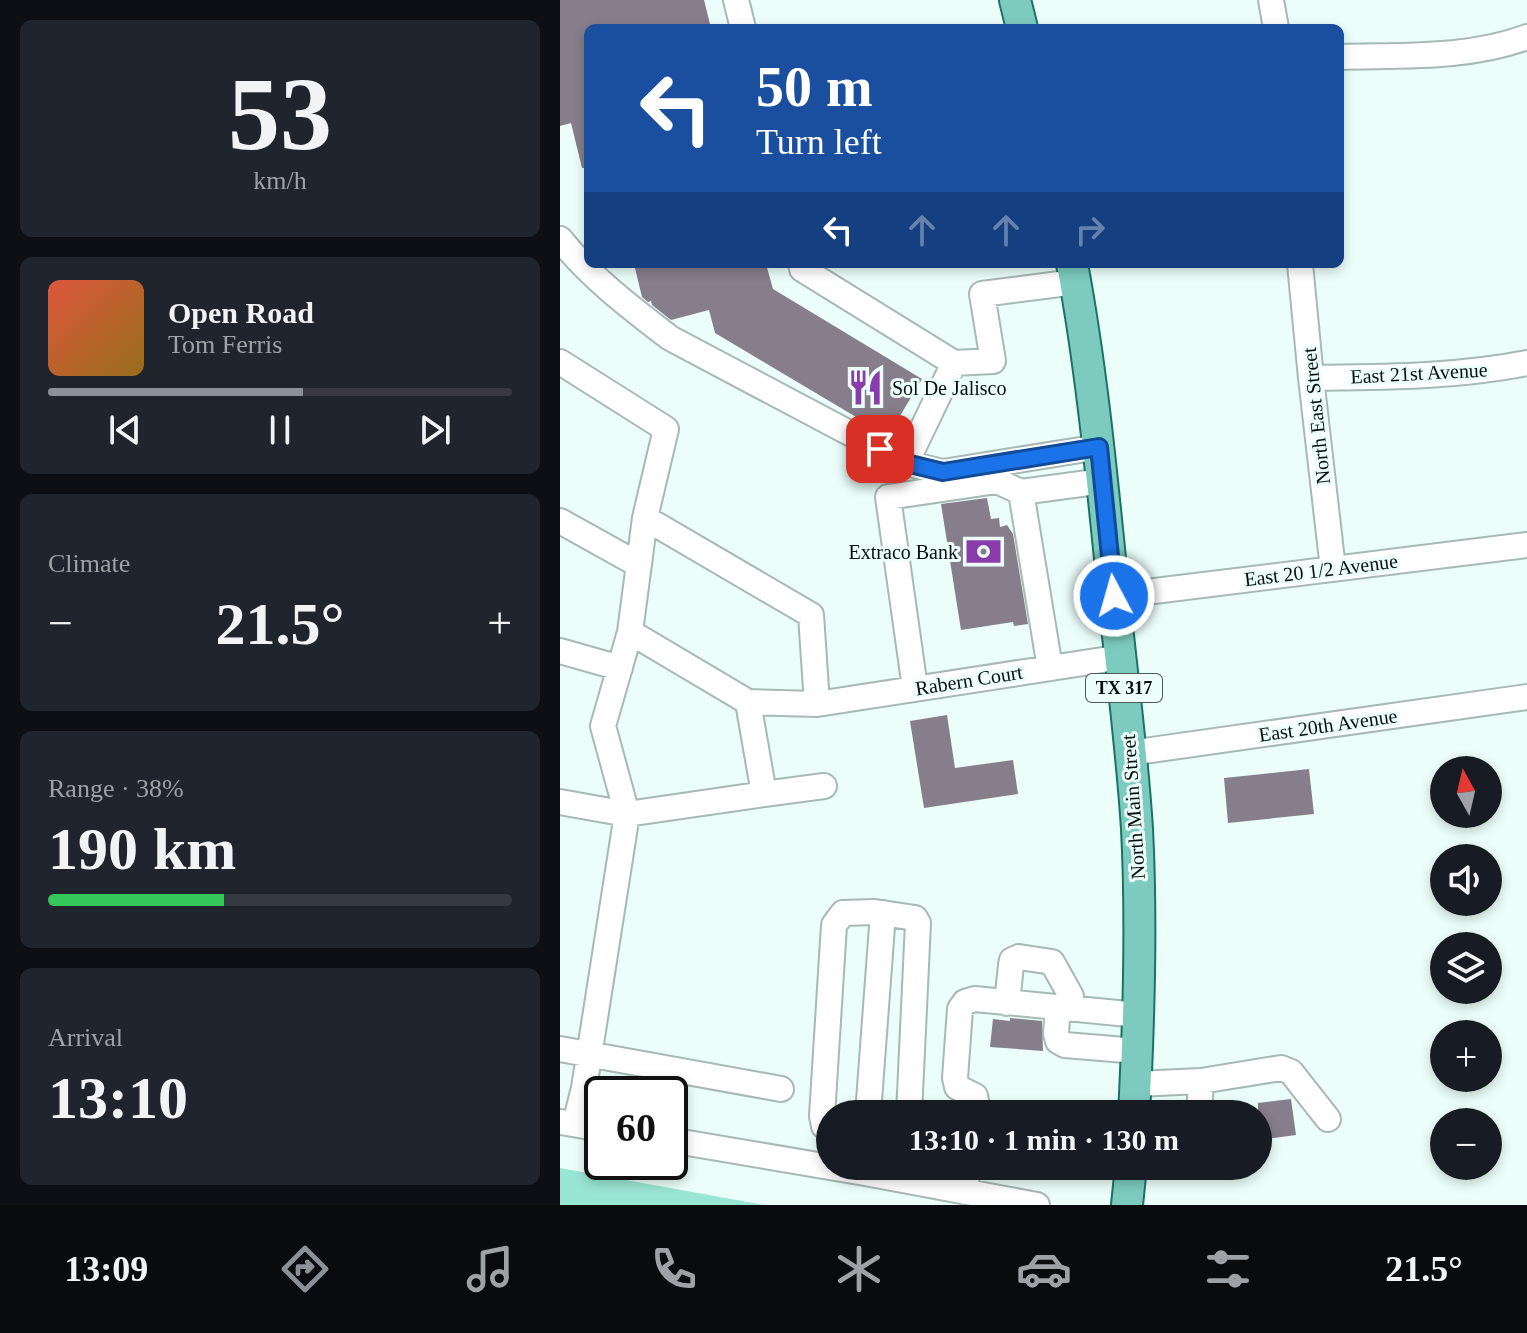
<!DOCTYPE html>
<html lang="en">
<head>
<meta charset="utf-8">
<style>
  body { margin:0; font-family:Georgia,serif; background:#20242c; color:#f1f3f6; height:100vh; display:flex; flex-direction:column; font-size:30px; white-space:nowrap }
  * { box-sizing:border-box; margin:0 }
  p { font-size:26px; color:#9ea1a6 }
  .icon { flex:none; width:44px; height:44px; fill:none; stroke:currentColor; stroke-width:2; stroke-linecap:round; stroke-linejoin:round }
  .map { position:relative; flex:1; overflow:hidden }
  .panel { display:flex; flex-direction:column; gap:20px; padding:20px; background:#0d0f14; width:560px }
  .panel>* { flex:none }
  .hud { position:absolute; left:24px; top:24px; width:760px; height:244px; border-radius:12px; box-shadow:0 4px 12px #0003; background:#1a4fa0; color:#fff; overflow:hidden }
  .needle { width:52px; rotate:352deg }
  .tools { position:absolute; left:870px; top:756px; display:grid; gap:16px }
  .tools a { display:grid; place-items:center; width:72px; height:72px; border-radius:50%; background:#171b24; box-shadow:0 4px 12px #0003; font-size:40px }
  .speed { position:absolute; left:24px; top:1076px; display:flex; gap:16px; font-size:40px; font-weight:700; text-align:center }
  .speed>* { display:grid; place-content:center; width:104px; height:104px; border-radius:50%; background:#171b24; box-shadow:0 4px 12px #0003; line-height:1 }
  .speed .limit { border:4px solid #111; border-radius:12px; background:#fff; color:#111 }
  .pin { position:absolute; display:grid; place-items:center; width:68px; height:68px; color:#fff; margin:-34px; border-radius:16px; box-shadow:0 4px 12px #0006 }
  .me { position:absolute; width:88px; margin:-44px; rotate:354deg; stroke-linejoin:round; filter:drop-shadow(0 0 6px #0008) }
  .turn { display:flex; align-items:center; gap:28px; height:168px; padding:0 40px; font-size:36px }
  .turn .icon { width:104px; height:104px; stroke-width:2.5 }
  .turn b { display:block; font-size:56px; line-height:68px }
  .lanes { display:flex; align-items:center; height:76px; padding:0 40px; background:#0003; justify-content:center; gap:40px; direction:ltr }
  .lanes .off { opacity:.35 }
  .big { font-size:60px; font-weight:700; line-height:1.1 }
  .panel .tile { flex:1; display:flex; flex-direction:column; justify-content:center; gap:12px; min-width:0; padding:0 28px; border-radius:12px; background:#20242c }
  .panel .dial { align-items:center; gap:0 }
  .dial b { font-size:104px; line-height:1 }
  .song { display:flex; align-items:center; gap:24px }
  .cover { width:96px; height:96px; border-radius:12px; background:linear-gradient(135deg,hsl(10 70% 55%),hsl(40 70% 35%)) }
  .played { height:8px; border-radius:4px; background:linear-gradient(90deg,#8c9099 55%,#363941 55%) }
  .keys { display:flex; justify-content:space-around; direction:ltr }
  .heat { display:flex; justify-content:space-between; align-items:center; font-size:44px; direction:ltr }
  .charge { height:12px; border-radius:6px; background:linear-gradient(90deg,#34c759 38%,#363941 0) }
  .trip { position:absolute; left:256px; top:1100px; width:456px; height:80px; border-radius:40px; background:#171b24; box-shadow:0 4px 12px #0003; font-weight:700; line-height:80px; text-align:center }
  .tab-bar { display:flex; height:128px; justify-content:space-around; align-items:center; background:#090b0e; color:#9ea1a6 }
  .tab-bar .icon { width:56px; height:56px }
  .tab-bar .on { color:#8c9099 }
  .tab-bar b { font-size:36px; color:#f1f3f6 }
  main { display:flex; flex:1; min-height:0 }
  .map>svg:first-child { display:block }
  .green { fill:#9ae6d4 }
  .building { fill:#867e8a }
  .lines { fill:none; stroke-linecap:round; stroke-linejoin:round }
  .minor-casing { stroke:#a7b9b4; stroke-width:28 }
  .major-casing { stroke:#1b7364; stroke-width:34 }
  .minor { stroke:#fff; stroke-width:24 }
  .major { stroke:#7ccbbe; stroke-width:30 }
  .route-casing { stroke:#114b97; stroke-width:20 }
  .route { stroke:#1a73e8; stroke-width:14 }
  .labels { text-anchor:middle; stroke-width:6; stroke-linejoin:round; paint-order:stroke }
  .shield { fill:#ebfef9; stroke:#4d5754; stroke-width:2 }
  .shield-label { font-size:18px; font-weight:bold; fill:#090f0e }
  .street-label { font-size:20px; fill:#090f0e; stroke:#ebfef9 }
  .poi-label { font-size:20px; fill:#090f0e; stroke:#ebfef9; text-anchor:start }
</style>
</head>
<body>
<main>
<section class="panel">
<div class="tile dial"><b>53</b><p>km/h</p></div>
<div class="tile">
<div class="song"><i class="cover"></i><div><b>Open Road</b><p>Tom Ferris</p></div></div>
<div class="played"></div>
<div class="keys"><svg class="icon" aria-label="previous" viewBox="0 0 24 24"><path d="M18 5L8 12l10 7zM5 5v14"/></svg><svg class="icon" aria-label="pause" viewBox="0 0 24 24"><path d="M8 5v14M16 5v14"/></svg><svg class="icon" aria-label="next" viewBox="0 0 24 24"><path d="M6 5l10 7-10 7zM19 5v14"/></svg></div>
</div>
<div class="tile"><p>Climate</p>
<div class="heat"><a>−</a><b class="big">21.5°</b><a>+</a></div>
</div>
<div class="tile"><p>Range · 38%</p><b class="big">190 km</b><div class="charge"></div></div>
<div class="tile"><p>Arrival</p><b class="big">13:10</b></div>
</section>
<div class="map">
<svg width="967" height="1205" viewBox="0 0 967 1205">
  <rect width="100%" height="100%" fill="#ebfef9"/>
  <path class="green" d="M0 1168 204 1205H0Z"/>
  <path class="building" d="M0 0H144L151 28H28V168H22L11 123 0 126Z
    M74 264H206L213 289 362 379 328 436 155 333 149 310 111 320 92 305 91 301 88 302 82 297Z
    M427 498 431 519 439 518 440 527 447 525 453 534 468 624 454 626 453 622 401 630 381 504Z
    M387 715 395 768 453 760 458 794 364 808 350 721Z
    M749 769 754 814 668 823 664 778Z
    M450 1018 482 1021 483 1051 430 1047 433 1019 450 1021Z
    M731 1099 736 1135 698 1140V1103Z"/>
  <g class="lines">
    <defs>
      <path id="minor" d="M176 0 183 28
        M711 0 716 28
        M780 57C842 55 908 59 967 37
        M0 239C30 277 71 308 110 338L346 463 383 472 539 447
        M241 264 242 269 394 363 433 361 422 294 515 282
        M740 264 751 378 773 569
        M0 362 106 429 85 518 251 615 257 704
        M751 378C823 377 896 377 967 363
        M346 463 394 363
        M0 521 79 565
        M554 596 967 545
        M70 632 188 702
        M0 651 60 668
        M490 668 461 492 543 481
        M355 688 328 497 437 481 461 492
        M570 753 967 697
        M204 794 264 786
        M0 802 67 814 204 794 188 702 257 704 562 657
        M447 1003 451 965 452 960 459 957 492 962 511 996 510 1008
        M498 1007 496 1033 498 1041 505 1045 577 1051
        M0 1049 221 1089
        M641 1081 721 1068 731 1072 768 1119
        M576 1084 641 1081 639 1114
        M308 1114 323 913
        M415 1114 417 1105 415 1096 397 1087 395 1078 400 1009 405 1002 415 999 578 1015
        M1 1122 42 1129
        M15 1124 24 1088 67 814 43 726 70 632 85 518
        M270 1129 264 1126 262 1116 274 925 283 913 315 912 355 918 358 923 349 1114
        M110 1140 305 1173 477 1205
        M405 1192 408 1166"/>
      <path id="major" d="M455 0 462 28
        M512 264C532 371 542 480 553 588 561 669 572 749 577 829 582 924 579 1019 574 1114
        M567 1205 571 1166"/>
    </defs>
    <use href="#minor" class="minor-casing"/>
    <use href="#major" class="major-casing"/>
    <use href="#minor" class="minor"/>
    <use href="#major" class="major"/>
  </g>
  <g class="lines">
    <defs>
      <path id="route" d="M320 449 346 463 383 472 539 447 554 596"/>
    </defs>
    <use href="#route" class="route-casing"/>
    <use href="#route" class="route"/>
  </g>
  <defs>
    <symbol id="restaurant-bare" viewBox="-9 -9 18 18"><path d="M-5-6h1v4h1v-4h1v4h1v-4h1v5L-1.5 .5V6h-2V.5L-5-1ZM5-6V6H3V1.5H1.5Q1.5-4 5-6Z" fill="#8a3cac" stroke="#ebfef9" stroke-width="2.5" paint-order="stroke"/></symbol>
    <symbol id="bank-bare" viewBox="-9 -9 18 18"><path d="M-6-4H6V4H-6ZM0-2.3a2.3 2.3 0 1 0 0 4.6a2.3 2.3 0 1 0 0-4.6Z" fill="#8a3cac" stroke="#ebfef9" stroke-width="2.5" paint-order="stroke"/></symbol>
  </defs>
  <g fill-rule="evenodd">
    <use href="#restaurant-bare" x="280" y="362" width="51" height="51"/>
    <use href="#bank-bare" x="398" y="526" width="51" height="51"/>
  </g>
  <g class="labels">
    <rect class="shield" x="526" y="674" width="76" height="28" rx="6"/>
    <g class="shield-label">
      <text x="564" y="694">TX 317</text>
    </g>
    <g class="street-label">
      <text transform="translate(859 373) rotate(-3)" y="7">East 21st Avenue</text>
      <text transform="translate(756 416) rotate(-96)" y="7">North East Street</text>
      <text transform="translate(761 570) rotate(-7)" y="7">East 20 1/2 Avenue</text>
      <text transform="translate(409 680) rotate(-9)" y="7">Rabern Court</text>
      <text transform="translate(768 725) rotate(-8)" y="7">East 20th Avenue</text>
      <text transform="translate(573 807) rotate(-94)" y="7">North Main Street</text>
    </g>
    <g class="poi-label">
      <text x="332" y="395">Sol De Jalisco</text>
      <text x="398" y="559" text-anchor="end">Extraco Bank</text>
    </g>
  </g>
</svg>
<div class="tools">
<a><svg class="needle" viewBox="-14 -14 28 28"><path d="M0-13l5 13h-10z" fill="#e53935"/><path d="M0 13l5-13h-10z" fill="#9ea1a6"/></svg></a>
<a><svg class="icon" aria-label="sound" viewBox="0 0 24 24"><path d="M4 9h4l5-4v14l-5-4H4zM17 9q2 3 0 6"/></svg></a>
<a><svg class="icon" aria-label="layers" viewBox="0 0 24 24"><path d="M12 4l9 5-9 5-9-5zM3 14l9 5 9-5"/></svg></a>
<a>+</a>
<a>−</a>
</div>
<div class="speed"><div class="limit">60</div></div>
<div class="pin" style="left:320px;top:449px;background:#d93025"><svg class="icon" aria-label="arrive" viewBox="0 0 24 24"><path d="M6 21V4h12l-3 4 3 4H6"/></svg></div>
<svg class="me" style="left:554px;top:596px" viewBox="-20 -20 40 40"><circle r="17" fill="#1a73e8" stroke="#fff" stroke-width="3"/><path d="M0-11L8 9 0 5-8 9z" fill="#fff"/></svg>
<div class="trip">13:10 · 1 min · 130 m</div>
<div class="hud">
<div class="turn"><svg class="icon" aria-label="left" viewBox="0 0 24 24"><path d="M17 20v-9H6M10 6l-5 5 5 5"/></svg><div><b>50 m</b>Turn left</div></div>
<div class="lanes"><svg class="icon" aria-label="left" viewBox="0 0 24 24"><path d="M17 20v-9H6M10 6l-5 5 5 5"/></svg><svg class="icon off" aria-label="ahead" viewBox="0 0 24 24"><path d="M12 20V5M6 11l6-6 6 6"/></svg><svg class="icon off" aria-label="ahead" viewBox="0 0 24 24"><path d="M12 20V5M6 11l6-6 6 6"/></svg><svg class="icon off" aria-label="right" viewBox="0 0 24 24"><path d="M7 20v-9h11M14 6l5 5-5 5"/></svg></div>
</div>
</div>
</main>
<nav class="tab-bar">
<b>13:09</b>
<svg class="icon on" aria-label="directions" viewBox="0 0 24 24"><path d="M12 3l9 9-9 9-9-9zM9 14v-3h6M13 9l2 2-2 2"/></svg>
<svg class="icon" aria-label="music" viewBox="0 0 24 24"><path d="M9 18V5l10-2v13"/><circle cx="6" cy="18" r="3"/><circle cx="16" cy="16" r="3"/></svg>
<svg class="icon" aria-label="phone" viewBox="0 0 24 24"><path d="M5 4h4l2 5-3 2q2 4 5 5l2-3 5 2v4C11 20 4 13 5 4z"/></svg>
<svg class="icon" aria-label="climate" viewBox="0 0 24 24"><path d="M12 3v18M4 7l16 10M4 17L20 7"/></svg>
<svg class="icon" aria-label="car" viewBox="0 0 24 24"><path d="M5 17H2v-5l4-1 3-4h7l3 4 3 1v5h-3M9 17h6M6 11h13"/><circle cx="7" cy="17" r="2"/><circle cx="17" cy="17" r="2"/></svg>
<svg class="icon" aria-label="filters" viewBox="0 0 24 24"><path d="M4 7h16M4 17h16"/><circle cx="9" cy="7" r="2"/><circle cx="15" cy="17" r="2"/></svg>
<b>21.5°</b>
</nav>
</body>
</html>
